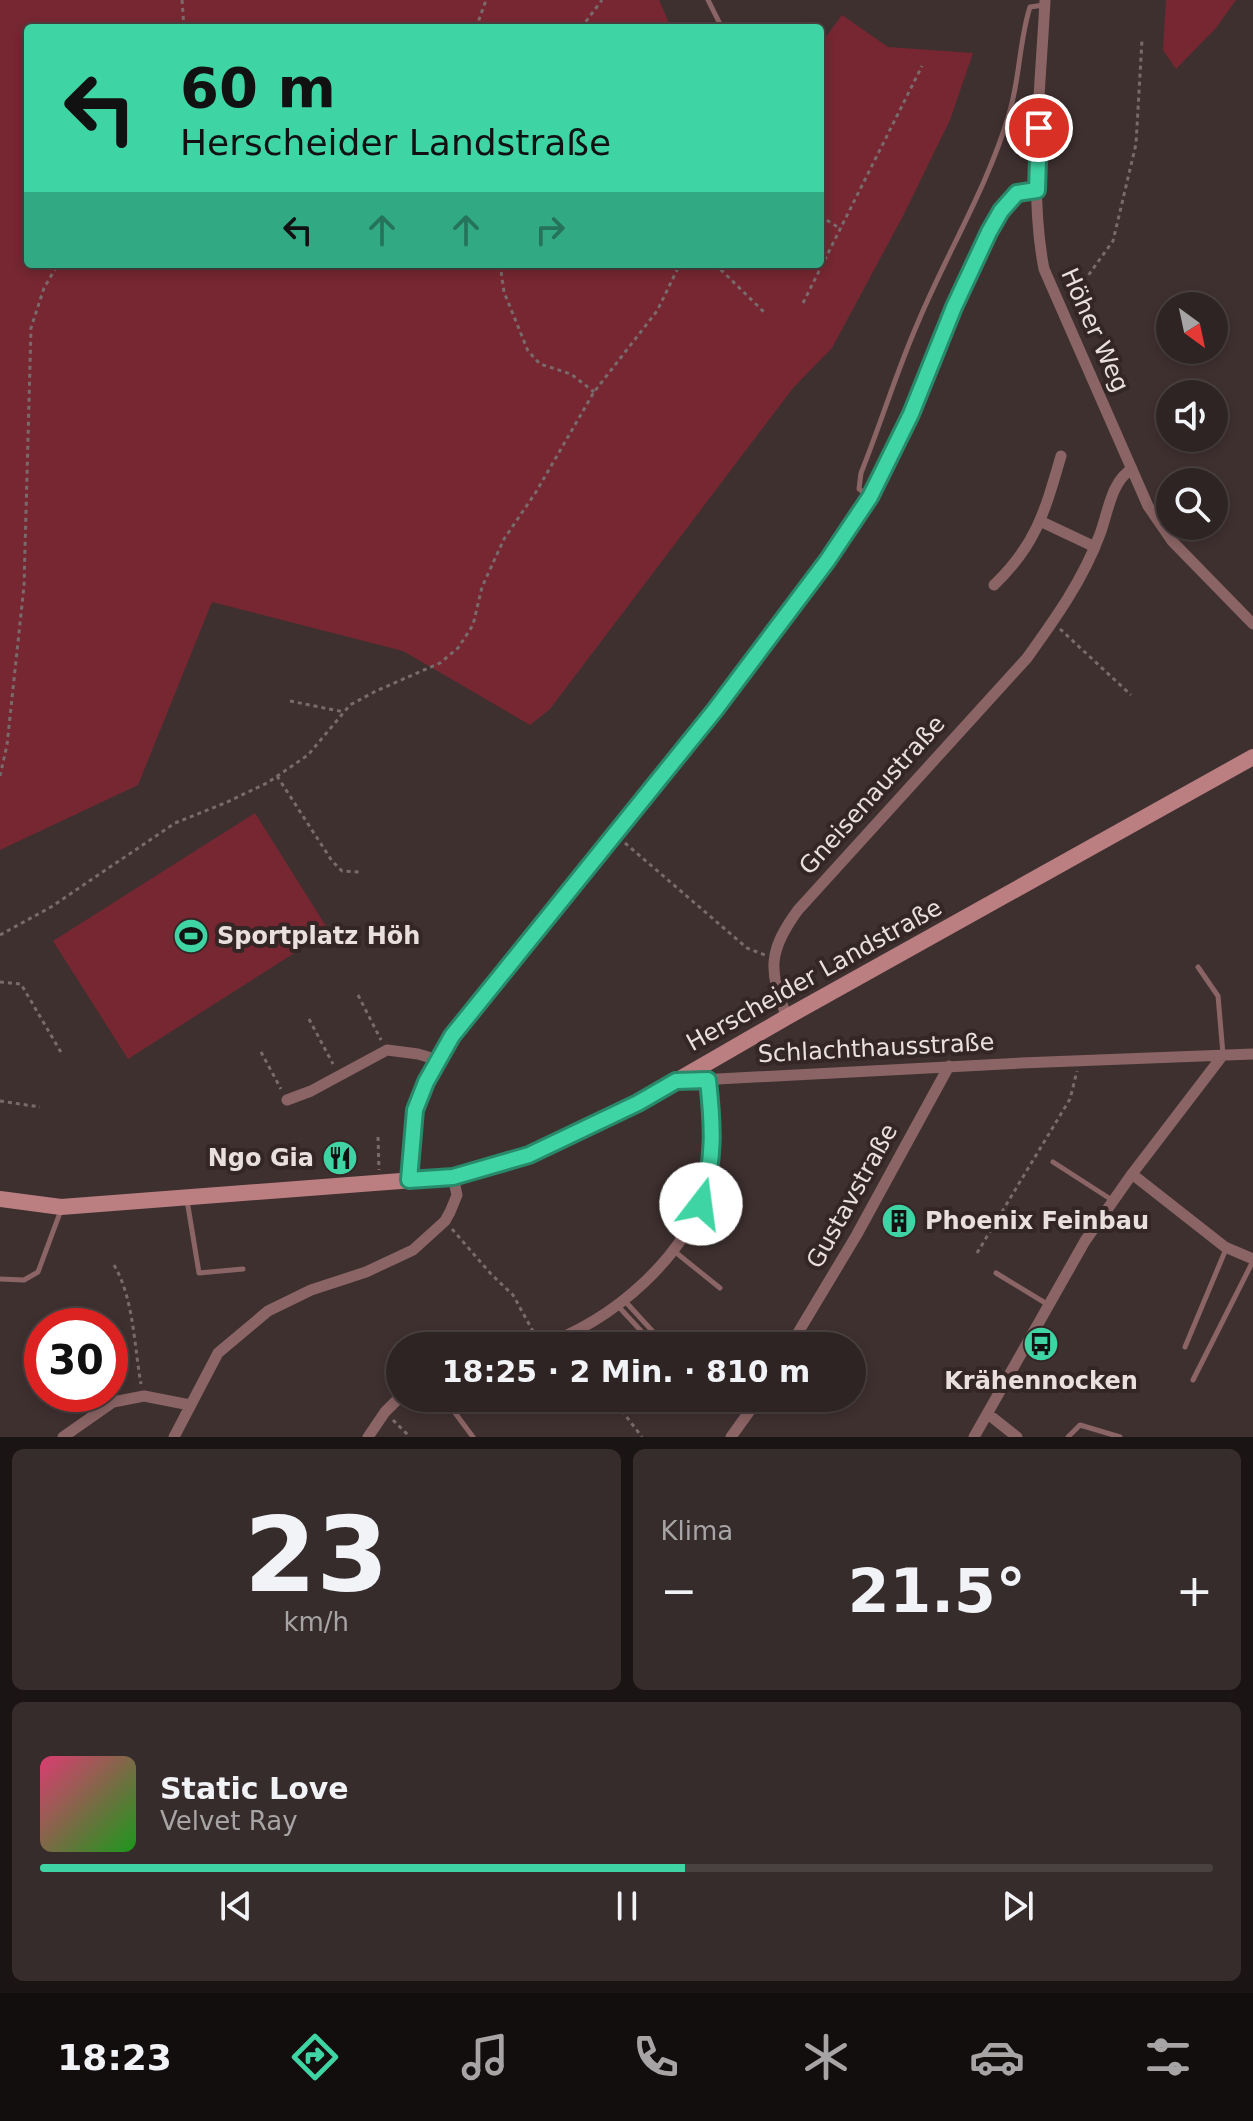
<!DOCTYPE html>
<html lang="de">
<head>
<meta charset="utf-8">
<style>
  body { margin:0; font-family:"DejaVu Sans",sans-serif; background:#372c2c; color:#f1f3f6; height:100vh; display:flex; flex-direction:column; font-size:30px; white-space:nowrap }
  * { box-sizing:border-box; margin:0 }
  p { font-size:26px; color:#a7a4a6 }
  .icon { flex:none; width:44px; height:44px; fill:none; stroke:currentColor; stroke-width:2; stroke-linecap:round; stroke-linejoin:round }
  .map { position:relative; height:1437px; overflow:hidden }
  .side { display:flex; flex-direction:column; gap:12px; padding:12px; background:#1a1414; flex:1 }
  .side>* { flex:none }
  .top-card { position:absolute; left:24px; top:24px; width:800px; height:244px; border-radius:8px; box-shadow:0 4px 12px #0003,0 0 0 2px #4a4141; background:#3ed4a3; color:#111; overflow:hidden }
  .needle { width:52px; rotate:147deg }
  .fabs { position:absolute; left:1156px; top:292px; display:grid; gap:16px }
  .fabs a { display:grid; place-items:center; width:72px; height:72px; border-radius:50%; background:#2f2424; box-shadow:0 4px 12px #0003,0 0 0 2px #4a4141; font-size:40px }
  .speed { position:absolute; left:24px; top:1308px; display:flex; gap:16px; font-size:40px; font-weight:700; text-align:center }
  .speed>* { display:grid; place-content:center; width:104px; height:104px; border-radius:50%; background:#2f2424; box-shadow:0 4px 12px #0003,0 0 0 2px #4a4141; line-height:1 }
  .speed .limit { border:12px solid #d22; background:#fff; color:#111 }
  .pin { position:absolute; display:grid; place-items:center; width:68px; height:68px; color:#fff; margin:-34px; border:4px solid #fff; border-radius:50%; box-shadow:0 2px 8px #0007 }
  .me { position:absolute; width:88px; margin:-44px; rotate:15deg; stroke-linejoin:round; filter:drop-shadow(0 0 6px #0008) }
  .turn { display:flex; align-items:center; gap:28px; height:168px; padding:0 24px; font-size:36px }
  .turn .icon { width:104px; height:104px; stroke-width:2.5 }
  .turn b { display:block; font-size:56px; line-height:68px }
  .lanes { display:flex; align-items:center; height:76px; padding:0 24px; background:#0003; justify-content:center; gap:40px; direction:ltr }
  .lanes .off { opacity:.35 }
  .big { font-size:60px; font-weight:700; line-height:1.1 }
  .side .card { flex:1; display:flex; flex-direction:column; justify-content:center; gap:12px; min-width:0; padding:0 28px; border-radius:12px; background:#372c2c }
  .side .dial { align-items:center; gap:0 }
  .dial b { font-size:104px; line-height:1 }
  .song { display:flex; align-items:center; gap:24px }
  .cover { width:96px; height:96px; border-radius:12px; background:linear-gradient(135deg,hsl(340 70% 55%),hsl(120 70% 35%)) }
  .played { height:8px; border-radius:4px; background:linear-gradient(90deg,#3ed4a3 55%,#4a4141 55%) }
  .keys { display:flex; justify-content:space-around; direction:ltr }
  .heat { display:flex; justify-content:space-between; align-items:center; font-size:44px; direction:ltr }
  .side .tiles { flex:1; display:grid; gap:12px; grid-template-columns:1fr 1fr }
  .card:last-child { grid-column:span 2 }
  .trip { position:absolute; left:386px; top:1332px; width:480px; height:80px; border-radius:40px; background:#2f2424; box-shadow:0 4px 12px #0003,0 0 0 2px #4a4141; font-weight:700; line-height:80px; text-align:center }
  .dock { display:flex; height:128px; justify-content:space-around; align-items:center; background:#130e0e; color:#a7a4a6 }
  .dock .icon { width:56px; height:56px }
  .dock .on { color:#3ed4a3 }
  .dock b { font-size:36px; color:#f1f3f6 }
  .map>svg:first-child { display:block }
  .green { fill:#762731 }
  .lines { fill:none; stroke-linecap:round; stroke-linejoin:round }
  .path { stroke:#796b6b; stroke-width:3; stroke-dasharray:4 4; stroke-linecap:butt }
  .lane { stroke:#8b6465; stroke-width:5 }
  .street { stroke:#8b6465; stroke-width:11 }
  .secondary { stroke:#bb7e81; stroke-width:16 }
  .route-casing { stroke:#288a6a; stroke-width:20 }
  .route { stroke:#3ed4a3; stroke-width:14 }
  .labels { text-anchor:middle; stroke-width:8; stroke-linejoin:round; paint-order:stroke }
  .street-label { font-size:24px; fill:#eadfdf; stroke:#352626 }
  .poi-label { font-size:24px; font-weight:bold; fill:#eadfdf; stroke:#352626; text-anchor:start }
</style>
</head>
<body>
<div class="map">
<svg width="1253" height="1437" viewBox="0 0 1253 1437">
  <rect width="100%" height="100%" fill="#3f3030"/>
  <path class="green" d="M0 0H659L671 28H28V264H820V45L842 15 888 47 973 53 950 120 903 216 832 348 793 388 550 709 530 725 403 651 212 602 138 785 0 850Z
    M1166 0H1236L1216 28 1176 69 1163 50Z
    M255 813 329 931 128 1059 53 941Z"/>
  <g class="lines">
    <path class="path" d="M182 0 184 28
      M476 28 486 0
      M581 28 602 0
      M820 216 841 229
      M500 264 504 292 528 351 540 364 571 374 594 392
      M715 264 766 314
      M1070 301 1113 241 1136 144 1142 40
      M803 303 922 66
      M1060 629 1131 695
      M290 701 344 712
      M0 776 7 745 24 586 31 328 44 288 58 264
      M277 776 332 861 342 871 359 872
      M625 843 747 948 765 955
      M0 935 51 907 175 823 225 803 267 783 308 755 350 705 376 691 440 663 458 648 473 625 482 587 504 539 536 492 594 392 657 311 680 264
      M0 982 21 984 62 1054
      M358 995 381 1040
      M309 1019 333 1064
      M261 1052 281 1089
      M0 1101 40 1107
      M378 1137 379 1170
      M452 1229 491 1274 513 1295 535 1335
      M977 1253 1070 1099 1077 1071
      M114 1265C134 1299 134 1346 141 1384
      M612 1398 642 1437
      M393 1420 410 1437"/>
    <path class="lane" d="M708 0 722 28
      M870 497 859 489 861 473C881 423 897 370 919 320 948 251 988 186 1009 114 1020 79 1019 41 1030 7L1044 5
      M1198 967 1218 996 1223 1054
      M1053 1162 1112 1200
      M187 1200 199 1273 243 1269
      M674 1251 720 1288
      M996 1273 1047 1304
      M0 1279 24 1280 38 1272 61 1210
      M624 1300 666 1346
      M618 1306 655 1346
      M1185 1347 1226 1249
      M1193 1380 1253 1261
      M444 1398 473 1437
      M1068 1437 1080 1425 1120 1437"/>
    <path class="street" d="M1045 0C1041 84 1028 188 1044 269L1148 506 1172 541 1253 624
      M1042 522 1095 547
      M994 585C1036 545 1045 511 1061 456
      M787 1017C768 970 768 951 798 910L1027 658C1055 619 1083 580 1100 534 1108 513 1111 481 1132 469
      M681 1081 1021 1063 1253 1054
      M287 1100 311 1091 387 1050 418 1054 438 1060
      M1132 1174 1223 1055
      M409 1180 415 1110 426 1082 452 1036 715 710 827 561 870 497 911 414 954 307 1001 211 1017 193 1037 190
      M539 1346C611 1324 692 1253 709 1179 717 1146 712 1113 708 1080
      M790 1346 856 1236 949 1066
      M988 1414 1017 1437
      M63 1437 113 1402 144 1396 190 1405
      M174 1437 218 1353 268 1311 311 1290 366 1272 413 1250 445 1221 450 1212 457 1195 453 1177
      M368 1437 385 1412 400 1397
      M731 1437 759 1398
      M974 1437 1085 1241 1132 1174 1225 1247 1253 1259"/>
    <path class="secondary" d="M0 1199 61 1207 453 1177 529 1155 638 1103 787 1017 1253 757"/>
  </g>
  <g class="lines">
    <defs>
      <path id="route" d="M701 1204C715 1159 713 1126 708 1080L676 1081 638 1103 529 1155 453 1177 409 1180 415 1110 426 1082 452 1036 715 710 827 561 870 497 911 414 954 307 989 232 1001 211 1017 193 1037 190 1039 128"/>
    </defs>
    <use href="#route" class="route-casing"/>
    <use href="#route" class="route"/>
  </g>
  <defs>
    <symbol id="stadium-disc" viewBox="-11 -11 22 22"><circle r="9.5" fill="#3ed4a3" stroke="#352626"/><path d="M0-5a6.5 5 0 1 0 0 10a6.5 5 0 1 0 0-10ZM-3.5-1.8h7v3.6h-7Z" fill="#111"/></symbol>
    <symbol id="restaurant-disc" viewBox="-11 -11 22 22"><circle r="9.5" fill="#3ed4a3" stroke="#352626"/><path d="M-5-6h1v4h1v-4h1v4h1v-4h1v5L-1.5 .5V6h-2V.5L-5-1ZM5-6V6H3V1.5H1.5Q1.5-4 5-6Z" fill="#111"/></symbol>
    <symbol id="building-disc" viewBox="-11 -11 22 22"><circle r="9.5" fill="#3ed4a3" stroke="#352626"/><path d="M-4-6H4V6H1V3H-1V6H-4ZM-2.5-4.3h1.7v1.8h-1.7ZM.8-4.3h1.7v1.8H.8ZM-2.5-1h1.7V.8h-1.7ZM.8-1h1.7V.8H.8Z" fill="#111"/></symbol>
    <symbol id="bus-disc" viewBox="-11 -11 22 22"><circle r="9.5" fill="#3ed4a3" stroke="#352626"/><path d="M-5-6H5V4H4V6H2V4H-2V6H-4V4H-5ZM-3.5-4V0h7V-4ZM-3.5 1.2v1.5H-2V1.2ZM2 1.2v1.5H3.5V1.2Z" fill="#111"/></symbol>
  </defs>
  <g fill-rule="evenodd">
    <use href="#stadium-disc" x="171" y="916" width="40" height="40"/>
    <use href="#restaurant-disc" x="320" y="1138" width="40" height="40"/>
    <use href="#building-disc" x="879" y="1201" width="40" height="40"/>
    <use href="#bus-disc" x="1021" y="1324" width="40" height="40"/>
  </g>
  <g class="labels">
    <g class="street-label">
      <text transform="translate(1095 330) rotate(66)" y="8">Höher Weg</text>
      <text transform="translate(872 795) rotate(-48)" y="8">Gneisenaustraße</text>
      <text transform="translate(814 975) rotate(-29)" y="8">Herscheider Landstraße</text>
      <text transform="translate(876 1048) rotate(-3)" y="8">Schlachthausstraße</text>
      <text transform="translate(852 1196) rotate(-61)" y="8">Gustavstraße</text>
    </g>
    <g class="poi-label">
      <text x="217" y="944">Sportplatz Höh</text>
      <text x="314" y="1166" text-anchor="end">Ngo Gia</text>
      <text x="925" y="1229">Phoenix Feinbau</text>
      <text x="1041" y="1389" text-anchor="middle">Krähennocken</text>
    </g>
  </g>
</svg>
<div class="fabs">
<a><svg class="needle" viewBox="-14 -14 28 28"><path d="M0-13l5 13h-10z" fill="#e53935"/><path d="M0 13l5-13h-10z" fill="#a7a4a6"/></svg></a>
<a><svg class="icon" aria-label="sound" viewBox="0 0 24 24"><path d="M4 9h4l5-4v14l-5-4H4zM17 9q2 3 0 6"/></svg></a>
<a><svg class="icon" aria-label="search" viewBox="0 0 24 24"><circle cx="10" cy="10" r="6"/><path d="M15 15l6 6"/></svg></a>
</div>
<div class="speed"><div class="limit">30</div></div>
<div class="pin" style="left:1039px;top:128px;background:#d93025"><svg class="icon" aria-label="arrive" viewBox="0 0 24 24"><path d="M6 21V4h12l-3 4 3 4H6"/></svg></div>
<svg class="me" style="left:701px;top:1204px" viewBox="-20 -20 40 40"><circle r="19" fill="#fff"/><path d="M0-13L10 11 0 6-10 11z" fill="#3ed4a3"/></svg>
<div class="trip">18:25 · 2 Min. · 810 m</div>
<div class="top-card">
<div class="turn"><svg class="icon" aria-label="left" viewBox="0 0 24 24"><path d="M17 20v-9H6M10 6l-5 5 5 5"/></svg><div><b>60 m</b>Herscheider Landstraße</div></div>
<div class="lanes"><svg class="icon" aria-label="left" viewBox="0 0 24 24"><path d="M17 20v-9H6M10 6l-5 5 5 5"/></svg><svg class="icon off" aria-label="ahead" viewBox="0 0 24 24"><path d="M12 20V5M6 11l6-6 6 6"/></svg><svg class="icon off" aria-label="ahead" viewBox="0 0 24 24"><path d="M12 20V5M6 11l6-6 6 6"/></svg><svg class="icon off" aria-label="right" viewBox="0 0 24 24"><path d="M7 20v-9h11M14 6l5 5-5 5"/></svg></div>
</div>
</div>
<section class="side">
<div class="tiles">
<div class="card dial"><b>23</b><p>km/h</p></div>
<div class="card"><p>Klima</p>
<div class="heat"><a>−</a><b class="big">21.5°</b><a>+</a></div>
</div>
<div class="card">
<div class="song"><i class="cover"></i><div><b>Static Love</b><p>Velvet Ray</p></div></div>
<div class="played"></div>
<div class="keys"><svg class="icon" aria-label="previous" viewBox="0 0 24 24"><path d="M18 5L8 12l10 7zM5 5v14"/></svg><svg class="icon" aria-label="pause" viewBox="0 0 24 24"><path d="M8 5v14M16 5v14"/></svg><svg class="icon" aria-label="next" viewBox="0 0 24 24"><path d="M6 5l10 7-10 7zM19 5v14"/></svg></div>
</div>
</div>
</section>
<nav class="dock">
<b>18:23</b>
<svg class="icon on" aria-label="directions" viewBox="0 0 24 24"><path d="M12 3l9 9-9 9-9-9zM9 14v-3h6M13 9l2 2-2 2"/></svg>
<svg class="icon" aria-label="music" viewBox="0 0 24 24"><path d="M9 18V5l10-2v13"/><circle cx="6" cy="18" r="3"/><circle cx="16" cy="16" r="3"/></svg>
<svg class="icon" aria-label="phone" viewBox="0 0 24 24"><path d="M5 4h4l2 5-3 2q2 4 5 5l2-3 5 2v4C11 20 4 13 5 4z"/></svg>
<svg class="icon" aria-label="climate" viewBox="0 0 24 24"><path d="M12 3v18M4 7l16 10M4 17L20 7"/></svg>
<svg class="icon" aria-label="car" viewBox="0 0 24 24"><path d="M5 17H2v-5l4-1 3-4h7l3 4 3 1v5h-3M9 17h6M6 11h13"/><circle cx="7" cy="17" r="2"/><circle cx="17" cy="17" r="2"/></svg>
<svg class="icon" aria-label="filters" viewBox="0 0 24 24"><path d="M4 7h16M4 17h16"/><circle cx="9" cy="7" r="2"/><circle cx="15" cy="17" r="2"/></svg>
</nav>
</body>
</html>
